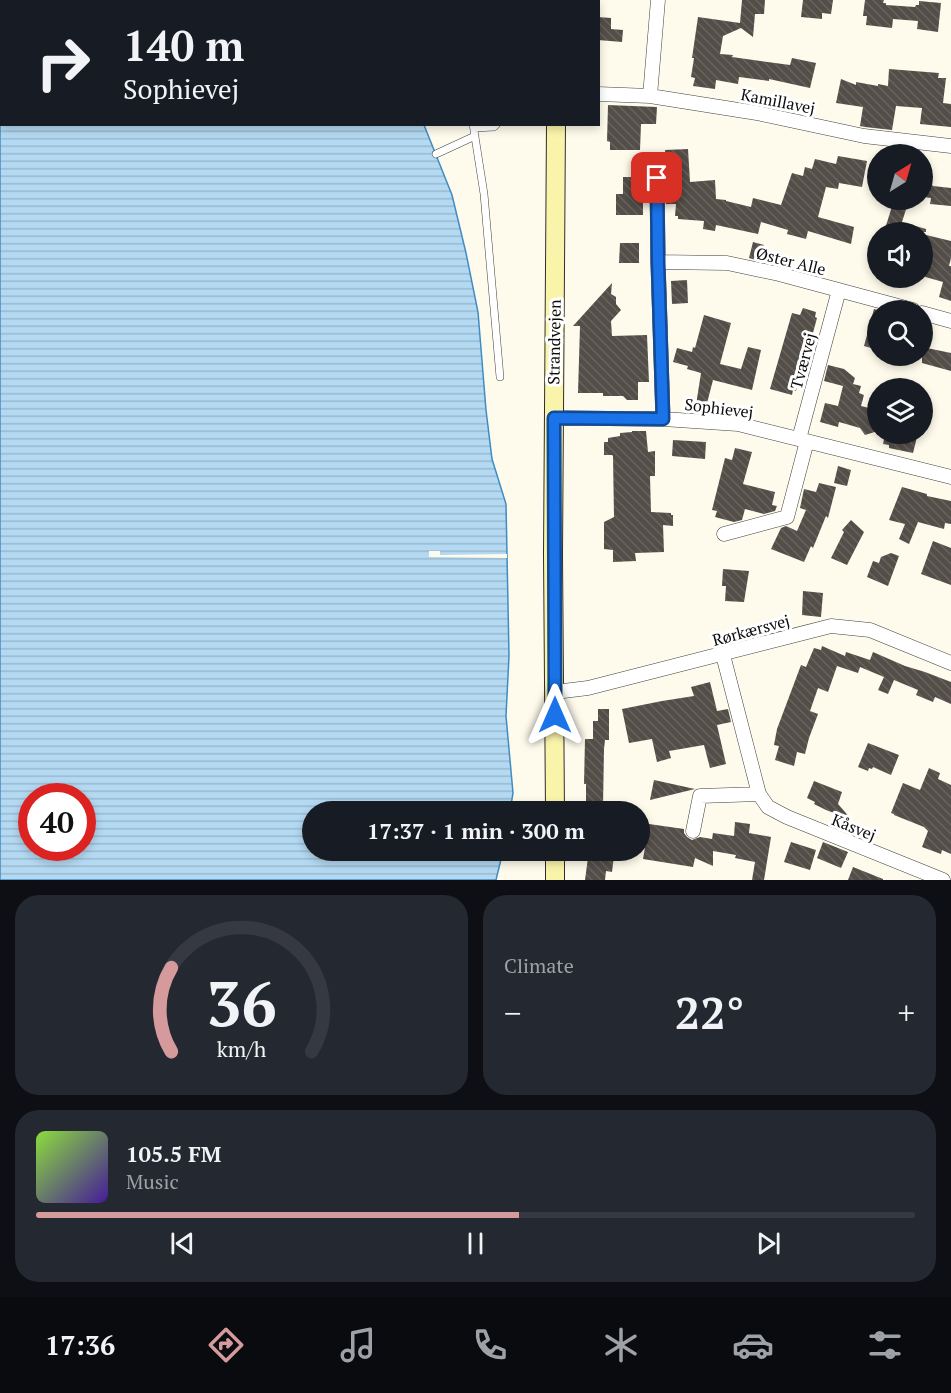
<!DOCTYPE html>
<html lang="en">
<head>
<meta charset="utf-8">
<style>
  body { margin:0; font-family:"PT Serif",serif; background:#242831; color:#f1f3f6; height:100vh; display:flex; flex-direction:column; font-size:22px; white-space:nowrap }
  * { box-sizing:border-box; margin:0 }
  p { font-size:20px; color:#9ea1a6 }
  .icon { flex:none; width:33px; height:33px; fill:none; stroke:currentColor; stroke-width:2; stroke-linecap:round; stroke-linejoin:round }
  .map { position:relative; height:880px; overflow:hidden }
  .panel { display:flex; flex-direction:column; gap:15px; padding:15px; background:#0d0f14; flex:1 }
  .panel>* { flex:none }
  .guide { position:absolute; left:0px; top:0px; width:600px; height:126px; box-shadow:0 3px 9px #0003; background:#171b24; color:#f1f3f6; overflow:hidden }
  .needle { width:39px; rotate:37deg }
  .tools { position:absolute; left:867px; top:144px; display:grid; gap:12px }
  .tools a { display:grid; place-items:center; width:66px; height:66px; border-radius:50%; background:#171b24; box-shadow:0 3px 9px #0003; font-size:30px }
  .speed { position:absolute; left:18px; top:783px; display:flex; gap:12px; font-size:30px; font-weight:700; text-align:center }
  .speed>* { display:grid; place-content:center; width:78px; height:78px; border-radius:50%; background:#171b24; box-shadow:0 3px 9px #0003; line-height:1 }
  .speed .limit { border:9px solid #d22; background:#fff; color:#111 }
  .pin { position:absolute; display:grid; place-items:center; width:51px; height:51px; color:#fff; margin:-26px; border-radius:12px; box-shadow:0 3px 9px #0006 }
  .me { position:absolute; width:66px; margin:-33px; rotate:0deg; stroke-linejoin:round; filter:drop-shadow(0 0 4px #0008) }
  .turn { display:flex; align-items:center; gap:21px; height:126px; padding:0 24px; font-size:27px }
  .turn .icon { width:78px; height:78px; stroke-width:2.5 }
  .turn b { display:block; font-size:42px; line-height:51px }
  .big { font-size:45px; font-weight:700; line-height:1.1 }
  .panel .card { flex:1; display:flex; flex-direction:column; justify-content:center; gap:9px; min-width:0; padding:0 21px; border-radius:24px; background:#242831 }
  .panel .dial { align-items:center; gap:0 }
  .dial svg { height:156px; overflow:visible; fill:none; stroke:#363941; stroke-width:7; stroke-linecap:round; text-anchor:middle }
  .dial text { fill:#f1f3f6; stroke:none }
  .song { display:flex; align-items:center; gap:18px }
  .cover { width:72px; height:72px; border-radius:9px; background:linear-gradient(135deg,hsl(90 70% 55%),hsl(260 70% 35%)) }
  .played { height:6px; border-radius:3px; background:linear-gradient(90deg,#d59a9c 55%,#363941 55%) }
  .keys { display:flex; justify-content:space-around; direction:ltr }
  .heat { display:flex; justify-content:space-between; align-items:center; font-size:33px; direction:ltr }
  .panel .tiles { flex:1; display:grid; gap:15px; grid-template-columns:1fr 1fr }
  .card:last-child { grid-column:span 2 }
  .trip { position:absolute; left:302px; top:801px; width:348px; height:60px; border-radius:30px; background:#171b24; box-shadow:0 3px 9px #0003; font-weight:700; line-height:60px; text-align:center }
  .tabs { display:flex; height:96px; justify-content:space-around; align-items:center; background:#090b0e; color:#9ea1a6 }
  .tabs .icon { width:42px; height:42px }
  .tabs .on { color:#d59a9c }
  .tabs b { font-size:27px; color:#f1f3f6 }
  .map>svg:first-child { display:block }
  .water { fill:url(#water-rules); stroke:#3f8cc5; stroke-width:1.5; fill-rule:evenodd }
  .pier { fill:#fefbec }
  .building { fill:url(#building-back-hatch) }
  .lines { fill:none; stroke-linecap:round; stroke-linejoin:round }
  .lane-casing { stroke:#3f3f3f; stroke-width:8 }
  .street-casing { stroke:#3f3f3f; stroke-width:15 }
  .secondary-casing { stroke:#2e2e2e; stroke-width:20 }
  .lane { stroke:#fff; stroke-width:7 }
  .street { stroke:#fff; stroke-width:14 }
  .secondary { stroke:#faf4ab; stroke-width:18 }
  .route-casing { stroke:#114b97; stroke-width:15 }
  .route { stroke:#1a73e8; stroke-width:10 }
  .labels { text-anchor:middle; stroke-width:6; stroke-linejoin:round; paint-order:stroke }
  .street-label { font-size:16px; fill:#0c0c0c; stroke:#fff }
</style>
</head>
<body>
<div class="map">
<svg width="951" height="880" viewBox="0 0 951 880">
  <defs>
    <pattern id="water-rules" width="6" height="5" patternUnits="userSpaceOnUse" patternTransform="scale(1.5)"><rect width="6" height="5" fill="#b4d9f2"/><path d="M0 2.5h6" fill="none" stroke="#9ab9ce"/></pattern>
    <pattern id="building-back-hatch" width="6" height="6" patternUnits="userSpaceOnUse" patternTransform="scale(1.5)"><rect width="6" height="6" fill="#544e49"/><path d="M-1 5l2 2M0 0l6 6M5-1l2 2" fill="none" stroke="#68635f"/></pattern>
  </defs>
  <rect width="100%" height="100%" fill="#fefbec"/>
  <path class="water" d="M0 0H376V2H2V124L424 125 452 195 466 253 478 312 486 410 492 459 506 504 509 656 506 716 513 793 510 811 312 812V850L503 851 496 880H0ZM32 796H82V848H32Z"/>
  <path class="pier" d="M429 551H440V555L507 554V558L429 557Z"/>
  <path class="building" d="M742 0H765L764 14H755L753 37 741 28 723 36 720 54 733 55 732 57 790 65 792 58 816 63 810 88 769 79V81L739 77 738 84 716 80 715 89 693 86 695 78 691 77 694 58H692L698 17 740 23Z
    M803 0H833L831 14 822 13V19L801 17Z
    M865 0H884L883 3H886V5L915 7 916 5H919V1L941 3 938 32 917 29 918 21 893 19 892 28 866 25 867 16H863Z
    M598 17 611 18V29L623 30 622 42 598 40Z
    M889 69 939 73 938 78H946L943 103 951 104V127L920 124 922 108 896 106 892 130 865 127 860 126 863 107 836 103 841 79 856 85V82L878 86V84L888 86Z
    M608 105 657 107 656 124H641L640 150H610V142L607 141Z
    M688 149 690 182 715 180 716 199 726 200V201L751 207 753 198 781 205 792 173 803 176 805 167 812 169 815 159 836 164 838 156 867 161 862 187 839 183 838 189 826 187 818 217 854 227 851 244 808 231 806 239 787 234 788 230 761 222 758 234 716 225 715 231 703 229 704 221 678 219V216H675L676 204H666V192H667L665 150Z
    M926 174 933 186 951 188V206L930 204 931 198 923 197Z
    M623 177H643V215H616V194H623Z
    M894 200H909L902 222 926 229V232H884Z
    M922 234 951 241V258L949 266H951V301L939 297 943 282 922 276Z
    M753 242 764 245 759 261 749 258Z
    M620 243H639V263H619Z
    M687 280 688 303 672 304 671 281Z
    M612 283 611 294 616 297V304L621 310 611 321 612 336 647 335 649 382H638V400H627L623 396H603V393H578L580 326H573Z
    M803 308 816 312 815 317 817 318 807 355H809L808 359 811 360 806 377 805 376 804 380 799 378 796 391 793 390 792 395 770 389 792 313 800 315Z
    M874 309 878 310V350L864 346Z
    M704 315 731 323 720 364 741 369 748 347 761 350 752 390 713 380 706 407 696 405 701 373 687 369 688 366 673 362 677 348 692 352 693 347 695 348Z
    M922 347 951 353V371L922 363Z
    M828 365 844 369 855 378 853 384 861 386 859 393 864 395 861 406 878 410V431L865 435 860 428 839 422 838 427 820 422 825 403 838 406 843 386 824 381Z
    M632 431H646L648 452 655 451V476H650L651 512 671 513V515H673V526L663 525 664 552 635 553 636 561 613 562V550L604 549V522L614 517 613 456 612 455H604V442H608V438L620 436V433L632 432Z
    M885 434H904L917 437 913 453 889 448V445L883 444Z
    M673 440 706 442 705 459 672 456Z
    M735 448 752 452 743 484 775 492 772 505 777 506 775 511 764 514 745 509 742 520 734 522 715 517 717 511 712 510 725 458 732 460Z
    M838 466 851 470 847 486 834 483Z
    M819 483 836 487 828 518 826 516 813 548 811 546 804 562 771 549 781 528 786 526 797 531 806 510 800 508 804 489 816 492Z
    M902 487 927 494V496L951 501V524L945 523 944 529 918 522 909 544 899 539 905 524 889 520Z
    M851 520 864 532 847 565 831 558 844 532 842 530Z
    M933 541 951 548V585L921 574Z
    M891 553 899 556 888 586 867 577 873 561 879 563 881 557Z
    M723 569 749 571 744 602 725 601 726 586H722Z
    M803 591 823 593 821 617 802 615Z
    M822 646 845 656 846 652 870 660 873 652 905 666 925 672 951 682V704L935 697 933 702 916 695 918 690 894 680 888 694 878 690 884 677 860 667 858 673 837 666 828 692 818 688 810 711 818 714 809 738 805 754 797 752 794 766 775 760 779 746 774 745 777 729 801 665 806 667 814 648 821 650Z
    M710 682 717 711 728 709 731 722 717 725 726 764 710 768 704 745 669 751 671 758 657 762 652 739 629 743 622 709 662 701 694 696 691 687Z
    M598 709H609V740H605L604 749 603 807H586V784H584L585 739H593V721H598Z
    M868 743 899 755 891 775 873 767 872 769 869 768 868 771 858 767Z
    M929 768 940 773 938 779 951 785V854L942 850 941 854 922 847 928 831 924 827 894 815V814L891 813 903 783 920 790Z
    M654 780 695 789 650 800Z
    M814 781 842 792 838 804 852 820 826 810 814 804 815 802 807 798Z
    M735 822 750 824 749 833 771 837 764 880H752L755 862 735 858 736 855 713 851V866L695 858 693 867 643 859 649 824 684 829V833L687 837 692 840 700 837 712 839 713 833 734 836Z
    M791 842 816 850 810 870 784 862Z
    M823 842 848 852 841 868 817 858Z
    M589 850H606L605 855 614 856 612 872 606 871 605 880H585Z
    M853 867 883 879V880H848Z"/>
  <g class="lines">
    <defs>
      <path id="lane" d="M500 0V2
        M473 124 484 194 500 377
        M474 128 494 127 497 124
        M436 154 475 136"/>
      <path id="street" d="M598 94 650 96 757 113 864 136 951 146
        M650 96 658 0
        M657 178 658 262 663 419
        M658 262 727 263 779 274 913 310
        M922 313 951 321
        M554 418 663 419 738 424 951 477
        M799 439 839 290
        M724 534 787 517 807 441
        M723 655 759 794 768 807 787 817 943 880
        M555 692 588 688 831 626 870 630 951 663
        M693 831 700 796 759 794"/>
      <path id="secondary" d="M557 2V0
        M555 812 553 554 556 124
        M555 850V880"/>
    </defs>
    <use href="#lane" class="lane-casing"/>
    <use href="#street" class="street-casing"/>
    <use href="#secondary" class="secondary-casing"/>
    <use href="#lane" class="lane"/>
    <use href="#street" class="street"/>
    <use href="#secondary" class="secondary"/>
  </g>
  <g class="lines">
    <defs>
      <path id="route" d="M555 715 554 418 663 419 658 262 657 178"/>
    </defs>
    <use href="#route" class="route-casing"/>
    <use href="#route" class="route"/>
  </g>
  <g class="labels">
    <g class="street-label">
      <text transform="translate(778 101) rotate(11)" y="6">Kamillavej</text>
      <text transform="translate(791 261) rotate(14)" y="6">Øster Alle</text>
      <text transform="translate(554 342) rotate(-89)" y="6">Strandvejen</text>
      <text transform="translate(803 361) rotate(-75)" y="6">Tværvej</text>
      <text transform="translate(719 408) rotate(7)" y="6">Sophievej</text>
      <text transform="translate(751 630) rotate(-15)" y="6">Rørkærsvej</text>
      <text transform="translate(854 827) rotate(22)" y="6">Kåsvej</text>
    </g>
  </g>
</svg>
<div class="tools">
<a><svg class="needle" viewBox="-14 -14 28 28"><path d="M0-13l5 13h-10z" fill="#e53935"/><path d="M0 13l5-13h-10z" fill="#9ea1a6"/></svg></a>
<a><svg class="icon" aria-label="sound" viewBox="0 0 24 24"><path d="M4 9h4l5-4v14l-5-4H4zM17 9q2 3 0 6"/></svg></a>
<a><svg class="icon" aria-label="search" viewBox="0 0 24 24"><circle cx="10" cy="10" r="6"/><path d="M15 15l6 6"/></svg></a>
<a><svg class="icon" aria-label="layers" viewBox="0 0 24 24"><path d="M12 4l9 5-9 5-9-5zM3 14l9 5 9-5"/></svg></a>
</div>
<div class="speed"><div class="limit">40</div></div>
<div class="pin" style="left:657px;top:178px;background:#d93025"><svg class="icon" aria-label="arrive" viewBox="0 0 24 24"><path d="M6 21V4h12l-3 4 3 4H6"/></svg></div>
<svg class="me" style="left:555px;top:715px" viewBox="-20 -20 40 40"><path d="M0-17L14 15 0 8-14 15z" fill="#1a73e8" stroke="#fff" stroke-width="4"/></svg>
<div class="trip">17:37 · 1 min · 300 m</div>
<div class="guide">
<div class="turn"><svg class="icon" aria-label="right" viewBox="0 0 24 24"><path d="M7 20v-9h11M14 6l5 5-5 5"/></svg><div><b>140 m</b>Sophievej</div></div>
</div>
</div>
<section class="panel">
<div class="tiles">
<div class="card dial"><svg viewBox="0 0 100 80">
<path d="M14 69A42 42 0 1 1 86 69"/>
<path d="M14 69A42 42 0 0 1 14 26" stroke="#d59a9c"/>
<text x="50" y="56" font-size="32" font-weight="700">36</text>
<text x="50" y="72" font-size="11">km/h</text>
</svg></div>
<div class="card"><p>Climate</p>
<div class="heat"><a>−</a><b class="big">22°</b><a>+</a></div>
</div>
<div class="card">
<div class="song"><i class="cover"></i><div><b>105.5 FM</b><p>Music</p></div></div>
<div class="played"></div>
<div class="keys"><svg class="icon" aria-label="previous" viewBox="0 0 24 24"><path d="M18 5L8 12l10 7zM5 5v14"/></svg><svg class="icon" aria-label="pause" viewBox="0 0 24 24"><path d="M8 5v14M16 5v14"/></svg><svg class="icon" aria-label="next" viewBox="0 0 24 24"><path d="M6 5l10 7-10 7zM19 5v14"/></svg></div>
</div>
</div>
</section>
<nav class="tabs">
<b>17:36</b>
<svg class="icon on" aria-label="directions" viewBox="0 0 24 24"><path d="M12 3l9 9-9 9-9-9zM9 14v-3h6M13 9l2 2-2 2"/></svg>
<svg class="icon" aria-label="music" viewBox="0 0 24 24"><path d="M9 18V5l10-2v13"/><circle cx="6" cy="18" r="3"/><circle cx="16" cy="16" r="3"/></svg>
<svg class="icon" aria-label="phone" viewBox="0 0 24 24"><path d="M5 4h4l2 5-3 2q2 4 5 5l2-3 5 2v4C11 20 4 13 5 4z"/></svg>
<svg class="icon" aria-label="climate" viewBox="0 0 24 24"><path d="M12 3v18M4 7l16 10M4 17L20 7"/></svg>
<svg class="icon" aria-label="car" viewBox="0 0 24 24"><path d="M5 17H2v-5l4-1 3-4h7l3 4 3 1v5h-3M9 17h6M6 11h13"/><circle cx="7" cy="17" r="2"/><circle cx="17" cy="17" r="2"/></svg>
<svg class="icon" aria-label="filters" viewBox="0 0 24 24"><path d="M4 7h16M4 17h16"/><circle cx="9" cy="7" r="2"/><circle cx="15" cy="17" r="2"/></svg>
</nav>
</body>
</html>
